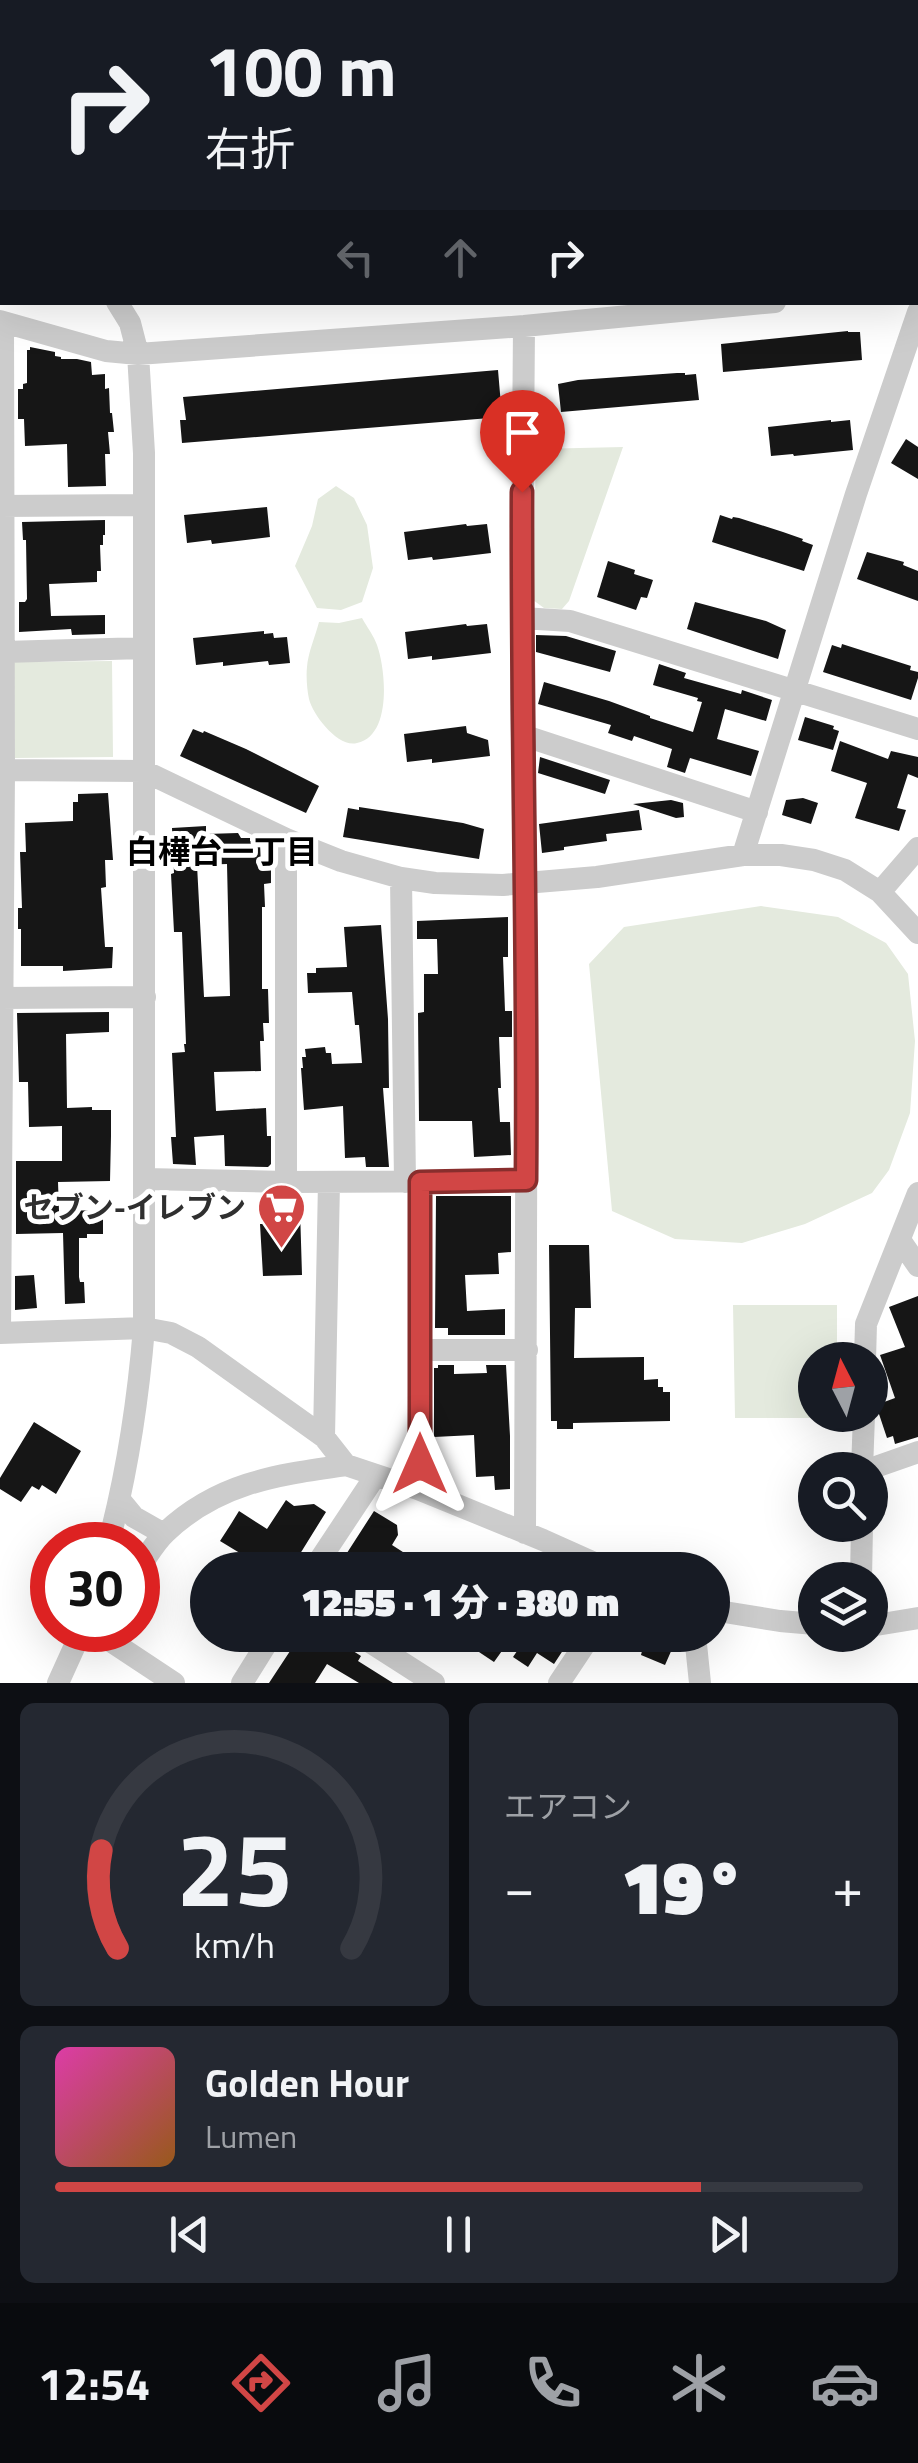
<!DOCTYPE html>
<html lang="ja">
<head>
<meta charset="utf-8">
<style>
  body { margin:0; font-family:"Titillium Web","Noto Sans JP",sans-serif; background:#242831; color:#f1f3f6; height:100vh; display:flex; flex-direction:column; font-size:38px; white-space:nowrap }
  * { box-sizing:border-box; margin:0 }
  p { font-size:32px; color:#9ea1a6 }
  .icon { flex:none; width:55px; height:55px; fill:none; stroke:currentColor; stroke-width:2; stroke-linecap:round; stroke-linejoin:round }
  .map { position:relative; height:1683px; overflow:hidden }
  .panel { display:flex; flex-direction:column; gap:20px; padding:20px; background:#0d0f14; flex:1 }
  .panel>* { flex:none }
  .hud { position:absolute; left:0px; top:0px; width:920px; height:305px; box-shadow:0 10px 40px #0002; background:#171b24; color:#f1f3f6; overflow:hidden }
  .needle { width:65px; rotate:354deg }
  .fabs { position:absolute; left:798px; top:1342px; display:grid; gap:20px }
  .fabs a { display:grid; place-items:center; width:90px; height:90px; border-radius:50%; background:#171b24; box-shadow:0 10px 40px #0002; font-size:50px }
  .speed { position:absolute; left:30px; top:1522px; display:flex; gap:20px; font-size:50px; font-weight:700; text-align:center }
  .speed>* { display:grid; place-content:center; width:130px; height:130px; border-radius:50%; background:#171b24; box-shadow:0 10px 40px #0002; line-height:1 }
  .speed .limit { border:15px solid #d22; background:#fff; color:#111 }
  .pin { position:absolute; display:grid; place-items:center; width:85px; height:85px; color:#fff; margin:-102px -42px; border-radius:50% 50% 50% 0; rotate:-45deg; box-shadow:0 0 10px #0007 }
  .pin .icon { rotate:45deg }
  .me { position:absolute; width:110px; margin:-55px; rotate:0deg; stroke-linejoin:round; filter:drop-shadow(0 0 8px #0008) }
  .turn { display:flex; align-items:center; gap:35px; height:210px; padding:0 40px; font-size:45px }
  .turn .icon { width:130px; height:130px; stroke-width:2.5 }
  .turn b { display:block; font-size:70px; line-height:85px }
  .lanes { display:flex; align-items:center; height:95px; padding:0 40px; background:#0003; justify-content:center; gap:50px; direction:ltr }
  .lanes .off { opacity:.35 }
  .big { font-size:75px; font-weight:800; line-height:1.1 }
  .panel .widget { flex:1; display:flex; flex-direction:column; justify-content:center; gap:15px; min-width:0; padding:0 35px; border-radius:15px; background:#242831 }
  .panel .dial { align-items:center; gap:0 }
  .dial svg { height:260px; overflow:visible; fill:none; stroke:#363941; stroke-width:7; stroke-linecap:round; text-anchor:middle }
  .dial text { fill:#f1f3f6; stroke:none }
  .song { display:flex; align-items:center; gap:30px }
  .cover { width:120px; height:120px; border-radius:15px; background:linear-gradient(135deg,hsl(320 70% 55%),hsl(30 70% 35%)) }
  .played { height:10px; border-radius:5px; background:linear-gradient(90deg,#d14645 80%,#363941 80%) }
  .keys { display:flex; justify-content:space-around; direction:ltr }
  .heat { display:flex; justify-content:space-between; align-items:center; font-size:55px; direction:ltr }
  .panel .tiles { flex:1; display:grid; gap:20px; grid-template-columns:1fr 1fr }
  .widget:last-child { grid-column:span 2 }
  .trip { position:absolute; left:190px; top:1552px; width:540px; height:100px; border-radius:50px; background:#171b24; box-shadow:0 10px 40px #0002; font-weight:800; line-height:100px; text-align:center }
  .menu { display:flex; height:160px; justify-content:space-around; align-items:center; background:#090b0e; color:#9ea1a6 }
  .menu .icon { width:70px; height:70px }
  .menu .active { color:#d14645 }
  .menu b { font-size:45px; color:#f1f3f6 }
  .map>svg:first-child { display:block }
  .green { fill:#e4eade }
  .building { fill:#161616; fill-rule:evenodd }
  .lines { fill:none; stroke-linecap:round; stroke-linejoin:round }
  .minor { stroke:#ccc; stroke-width:22 }
  .major { stroke:#a7a7a7; stroke-width:28 }
  .route-casing { stroke:#882e2d; stroke-width:25 }
  .route { stroke:#d14645; stroke-width:18 }
  .labels { text-anchor:middle; stroke-width:10; stroke-linejoin:round; paint-order:stroke }
  .poi-label { font-size:30px; font-weight:bold; fill:#2f2f2f; stroke:#fff; text-anchor:end }
  .neighbourhood-label { font-size:32px; font-weight:bold; fill:#000; stroke:#fff }
</style>
</head>
<body>
<div class="map">
<svg width="918" height="1683" viewBox="0 0 918 1683">
  <rect width="100%" height="100%" fill="#fff"/>
  <path class="green" d="M216 0H749L748 2H213Z
    M623 447 569 601 562 609 544 608 533 600 536 449Z
    M336 486 354 498 367 525 373 568 362 602 341 610 317 608 295 566 312 526 318 499Z
    M362 618C367 627 374 636 377 645 386 670 392 736 357 743 338 748 313 715 309 699 307 690 306 676 307 667 308 653 315 637 319 622L339 623Z
    M112 661 113 757 15 758 14 662Z
    M761 906 838 917 886 943 908 974 915 1041 910 1113 889 1170 872 1193 805 1224 742 1243 675 1239 612 1211 589 964 624 927Z
    M733 1305H837V1360H815V1415H837V1418H735Z"/>
  <path class="building" d="M848 331V332H860L862 360 723 372 721 344Z
    M30 347 55 352V356L61 357V359H77L91 362 92 375 105 374V389L109 388 110 413H112L114 432H108L110 454H105L106 486 68 487 67 444 25 446 24 419H18V389H23V384L27 383V350H30Z
    M498 370 502 417 182 443 180 420H186L183 397Z
    M677 373H685V375L696 374 699 400 561 412 558 384 578 380Z
    M831 420V422L850 420 853 450 794 456 793 454 771 456 768 427Z
    M906 439 918 447V479L891 463Z
    M267 507 270 537 212 544 211 540 187 543 184 515Z
    M720 515 732 519 733 517 739 518 783 532 803 539 802 541 813 545 804 571 712 542Z
    M105 520V535H103V545H100L101 571H97V582L49 584 51 616 105 615V634L72 635 71 629 19 632V602H25L27 599 26 540H23L22 522Z
    M466 524 467 526 487 524 491 553 433 560 432 557 408 560 404 532Z
    M867 552 904 562 903 565 918 571V601L857 579Z
    M608 561 635 570 634 574 653 580 647 598 641 597 636 610 597 597Z
    M695 602 766 621 786 630 778 659 687 629Z
    M466 624 467 626 487 624 491 653 432 660V656L408 659 405 632Z
    M264 631V634L273 633 274 638 287 637 290 663 269 665 268 661 223 666V662L196 665 193 638Z
    M536 635 566 636 616 651 610 672 536 652Z
    M842 644 911 666 910 670 918 672V678L911 700 823 672 832 645 841 648Z
    M659 664 686 673 684 678 741 694 742 690 772 700 766 721 725 709 717 739 759 751 751 776 690 758 685 773 667 767 672 749 634 736 632 741 608 733 611 725 538 704 544 682 609 701 650 716V718L693 732 702 702 697 701 698 698 653 685Z
    M805 717 834 726 833 729 839 731 833 750 798 740Z
    M466 726 467 733 488 740 490 756 432 763V759L407 762 404 734Z
    M193 729 203 733 204 731 246 749 319 786 306 813 180 756Z
    M840 741 888 759 891 751 918 757V778L908 774 897 808 906 810 899 831 855 818 867 783 831 771Z
    M540 757 610 780 605 794 538 773Z
    M108 793 113 860H105L106 887 101 888 105 947H113L112 968 63 971V966H21V929H18V908H22L20 852H26L25 823 73 821V802H78V794Z
    M803 798 818 803 811 824 782 815 786 800Z
    M671 800 683 803 684 817 676 818 633 804Z
    M359 807 463 823 484 829 479 859 343 837 348 808 359 810Z
    M639 810 642 830 606 834 607 841 564 847V850L542 853 539 824Z
    M206 826V834L238 833 241 838H250V841L260 843 261 867 271 866V883L264 884 265 907H262V989H268L269 1023H263L264 1041H260L261 1071 214 1072 216 1111 266 1108 267 1136H271V1164L268 1167 225 1166 224 1135 194 1137 196 1165 173 1164 171 1137H176L172 1053 185 1052 184 1044H186L182 932H174L171 874 174 873 172 828ZM227 864 230 996 204 997 197 865Z
    M508 917V957H503L505 1011H512V1037H499L501 1088H498L500 1122H510L511 1155 474 1157 472 1121H419L418 1013 424 1012V974H438L437 939H417V921Z
    M381 925 388 1019 389 1088H383L389 1167H366L365 1157 345 1158 343 1106 304 1110 301 1068H303L302 1057H306L305 1049 325 1047 326 1053H331L332 1064 362 1063 359 1025H355L352 992 308 993 307 973H316V968L347 967 344 927Z
    M109 1012V1032L66 1034 67 1108 92 1107V1110H111V1136L110 1181 58 1182 59 1211 103 1210V1234H87V1238H79V1277L80 1282H84L85 1303 65 1304 63 1233 16 1234V1161H62V1126L29 1127 28 1082H19L17 1013Z
    M436 1196H511V1252L498 1253 499 1274 465 1275 467 1311 505 1309V1335H448V1328H435Z
    M300 1209 302 1275 263 1276 260 1224H264V1210Z
    M549 1245H589L591 1308H575L574 1358 644 1357V1380L658 1379V1387H663V1392H670V1421L573 1423V1429H557V1421H551Z
    M34 1275 37 1308 15 1310V1276Z
    M918 1296V1437L895 1444 893 1436 887 1438 876 1405 895 1398 880 1355 905 1347 889 1307Z
    M438 1365H454V1374L487 1373 486 1365H506L510 1436V1489L495 1490 494 1476 476 1477 474 1435 434 1437V1368H438Z
    M34 1422 81 1451 56 1494 42 1485 39 1490 32 1486 21 1502 0 1489V1478Z
    M286 1500 294 1506 314 1504 326 1512 290 1570H240L248 1558 220 1541 231 1524 239 1511 267 1529Z
    M374 1511 397 1525 398 1535 392 1545 406 1554 409 1563 404 1570H336Z
    M304 1635H328L361 1656 358 1661 393 1683H359L327 1664 315 1683H269L294 1645 297 1646Z
    M486 1635H500L509 1641 494 1662 476 1650Z
    M528 1635H573L554 1664 537 1653 528 1667 513 1657Z
    M606 1635H664L676 1640 665 1665 641 1655 642 1651Z"/>
  <g class="lines">
    <path class="minor" d="M117 302 130 323 138 354 144 453V1328L171 1333 198 1347 324 1437 346 1465 418 1489 543 1540 610 1570
      M0 321 106 351 138 354 524 326 775 302
      M524 326 521 697 527 946 525 1533
      M0 506 144 505
      M522 618 570 621 918 729
      M4 652 144 648
      M522 735 757 812
      M0 770 144 771 286 839 341 861 401 878 435 883 503 885 597 877 743 855H781L814 860 845 870 880 892 918 933
      M286 839V1182L526 1181
      M743 855 856 494 918 312
      M401 878 405 1182
      M880 892 918 848
      M0 998 145 997
      M144 1179 286 1182
      M900 1240 918 1266
      M0 1333 4 770 3 322
      M0 1333 144 1328C138 1401 127 1474 108 1545
      M420 1350H527
      M865 1360 866 1324 918 1193
      M324 1437 329 1182
      M862 1470 864 1415
      M867 1470 918 1452
      M418 1489 421 1181
      M120 1500 134 1517 164 1534
      M138 1569C147 1557 155 1542 166 1532 219 1482 278 1475 346 1465
      M313 1570 376 1475
      M861 1580 862 1525
      M712 1610 780 1621 815 1624
      M870 1626 918 1618
      M94 1630 174 1683
      M359 1635 434 1683
      M695 1635 700 1683
      M58 1683 82 1630
      M242 1683 272 1635
      M559 1683 591 1635"/>
    <path class="major" d="M0 191H2"/>
  </g>
  <g class="lines">
    <defs>
      <path id="route" d="M420 1464V1182L526 1180C528 951 521 721 522 492"/>
    </defs>
    <use href="#route" class="route-casing"/>
    <use href="#route" class="route"/>
  </g>
  <defs>
    <symbol id="supermarket-pin" viewBox="-11 -11 22 30"><path d="M0 17L-7.5 6A9.5 9.5 0 1 1 7.5 6Z" fill="#d14645" stroke="#fff"/><path d="M-6-5.5h2.5l.6 2H6L4.5 2H-2.5L-4.4-4H-6ZM-1.5 3.2a1.3 1.3 0 1 0 .1 0ZM3 3.2a1.3 1.3 0 1 0 .1 0Z" fill="#fff"/></symbol>
  </defs>
  <g fill-rule="evenodd">
    <use href="#supermarket-pin" x="254" y="1180" width="55" height="75"/>
  </g>
  <g class="labels">
    <g class="poi-label">
      <text x="246" y="1218">セブン-イレブン</text>
    </g>
    <g class="neighbourhood-label">
      <text x="222" y="863">白樺台一丁目</text>
    </g>
  </g>
</svg>
<div class="fabs">
<a><svg class="needle" viewBox="-14 -14 28 28"><path d="M0-13l5 13h-10z" fill="#e53935"/><path d="M0 13l5-13h-10z" fill="#9ea1a6"/></svg></a>
<a><svg class="icon" aria-label="search" viewBox="0 0 24 24"><circle cx="10" cy="10" r="6"/><path d="M15 15l6 6"/></svg></a>
<a><svg class="icon" aria-label="layers" viewBox="0 0 24 24"><path d="M12 4l9 5-9 5-9-5zM3 14l9 5 9-5"/></svg></a>
</div>
<div class="speed"><div class="limit">30</div></div>
<div class="pin" style="left:522px;top:492px;background:#d93025"><svg class="icon" aria-label="arrive" viewBox="0 0 24 24"><path d="M6 21V4h12l-3 4 3 4H6"/></svg></div>
<svg class="me" style="left:420px;top:1464px" viewBox="-20 -20 40 40"><path d="M0-17L14 15 0 8-14 15z" fill="#d14645" stroke="#fff" stroke-width="4"/></svg>
<div class="trip">12:55 · 1 分 · 380 m</div>
<div class="hud">
<div class="turn"><svg class="icon" aria-label="right" viewBox="0 0 24 24"><path d="M7 20v-9h11M14 6l5 5-5 5"/></svg><div><b>100 m</b>右折</div></div>
<div class="lanes"><svg class="icon off" aria-label="left" viewBox="0 0 24 24"><path d="M17 20v-9H6M10 6l-5 5 5 5"/></svg><svg class="icon off" aria-label="ahead" viewBox="0 0 24 24"><path d="M12 20V5M6 11l6-6 6 6"/></svg><svg class="icon" aria-label="right" viewBox="0 0 24 24"><path d="M7 20v-9h11M14 6l5 5-5 5"/></svg></div>
</div>
</div>
<section class="panel">
<div class="tiles">
<div class="widget dial"><svg viewBox="0 0 100 80">
<path d="M14 69A42 42 0 1 1 86 69"/>
<path d="M14 69A42 42 0 0 1 9 39" stroke="#d14645"/>
<text x="50" y="56" font-size="32" font-weight="700">25</text>
<text x="50" y="72" font-size="11">km/h</text>
</svg></div>
<div class="widget"><p>エアコン</p>
<div class="heat"><a>−</a><b class="big">19°</b><a>+</a></div>
</div>
<div class="widget">
<div class="song"><i class="cover"></i><div><b>Golden Hour</b><p>Lumen</p></div></div>
<div class="played"></div>
<div class="keys"><svg class="icon" aria-label="previous" viewBox="0 0 24 24"><path d="M18 5L8 12l10 7zM5 5v14"/></svg><svg class="icon" aria-label="pause" viewBox="0 0 24 24"><path d="M8 5v14M16 5v14"/></svg><svg class="icon" aria-label="next" viewBox="0 0 24 24"><path d="M6 5l10 7-10 7zM19 5v14"/></svg></div>
</div>
</div>
</section>
<nav class="menu">
<b>12:54</b>
<svg class="icon active" aria-label="directions" viewBox="0 0 24 24"><path d="M12 3l9 9-9 9-9-9zM9 14v-3h6M13 9l2 2-2 2"/></svg>
<svg class="icon" aria-label="music" viewBox="0 0 24 24"><path d="M9 18V5l10-2v13"/><circle cx="6" cy="18" r="3"/><circle cx="16" cy="16" r="3"/></svg>
<svg class="icon" aria-label="phone" viewBox="0 0 24 24"><path d="M5 4h4l2 5-3 2q2 4 5 5l2-3 5 2v4C11 20 4 13 5 4z"/></svg>
<svg class="icon" aria-label="climate" viewBox="0 0 24 24"><path d="M12 3v18M4 7l16 10M4 17L20 7"/></svg>
<svg class="icon" aria-label="car" viewBox="0 0 24 24"><path d="M5 17H2v-5l4-1 3-4h7l3 4 3 1v5h-3M9 17h6M6 11h13"/><circle cx="7" cy="17" r="2"/><circle cx="17" cy="17" r="2"/></svg>
</nav>
</body>
</html>
